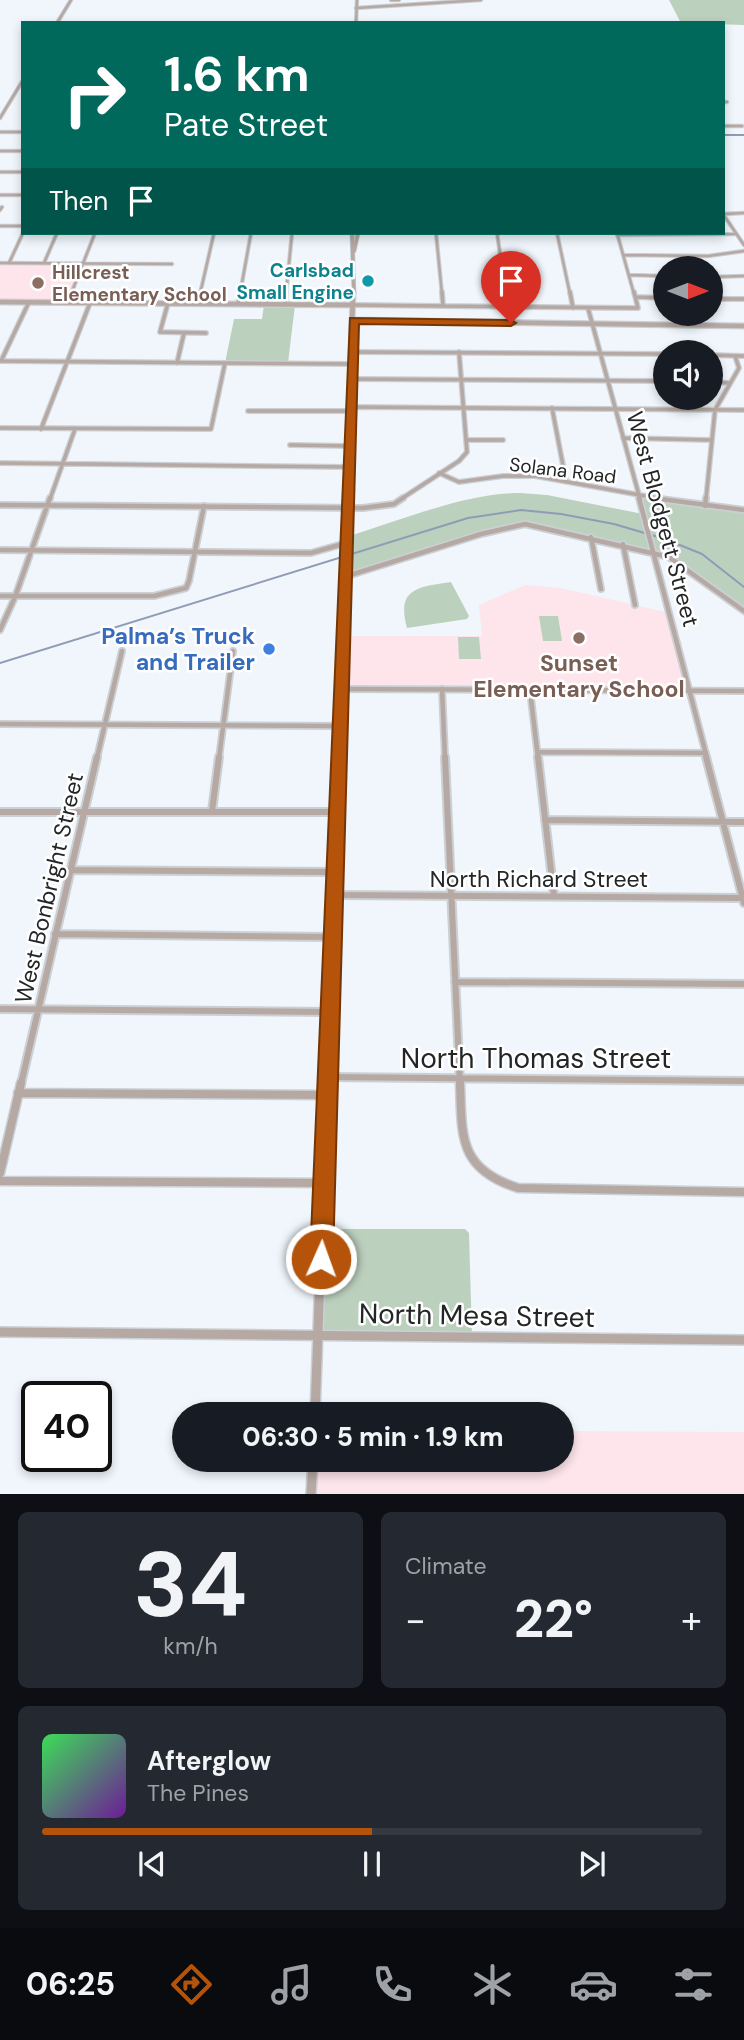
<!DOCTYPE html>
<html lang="en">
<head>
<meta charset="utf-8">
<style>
  body { margin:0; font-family:"DM Sans",sans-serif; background:#242831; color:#f1f3f6; height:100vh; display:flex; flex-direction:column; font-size:26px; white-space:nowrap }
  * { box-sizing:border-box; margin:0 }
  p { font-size:23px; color:#9ea1a6 }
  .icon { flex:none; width:38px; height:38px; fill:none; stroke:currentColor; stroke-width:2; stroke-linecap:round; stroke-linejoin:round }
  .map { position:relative; height:1494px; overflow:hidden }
  .details { display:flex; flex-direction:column; gap:18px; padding:18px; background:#0d0f14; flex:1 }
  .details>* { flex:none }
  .guide { position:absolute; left:21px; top:21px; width:704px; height:214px; border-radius:0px; box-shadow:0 4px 10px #0003; background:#00695c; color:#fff; overflow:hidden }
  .needle { width:46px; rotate:90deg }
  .buttons { position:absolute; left:653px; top:256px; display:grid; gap:14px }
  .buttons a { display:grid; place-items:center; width:70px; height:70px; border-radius:50%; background:#171b24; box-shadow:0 4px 10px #0003; font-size:35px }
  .speed { position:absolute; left:21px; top:1381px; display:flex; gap:14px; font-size:35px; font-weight:700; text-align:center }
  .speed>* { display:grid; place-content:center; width:91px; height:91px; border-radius:50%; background:#171b24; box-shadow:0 4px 10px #0003; line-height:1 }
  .speed .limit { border:4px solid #111; border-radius:10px; background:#fff; color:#111 }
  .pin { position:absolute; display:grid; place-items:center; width:60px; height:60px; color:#fff; margin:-72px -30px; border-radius:50% 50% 50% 0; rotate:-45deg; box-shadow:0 0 7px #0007 }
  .pin .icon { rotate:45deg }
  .me { position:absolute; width:77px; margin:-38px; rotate:2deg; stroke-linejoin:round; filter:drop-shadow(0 0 5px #0008) }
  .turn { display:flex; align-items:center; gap:24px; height:147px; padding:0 28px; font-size:32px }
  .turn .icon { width:91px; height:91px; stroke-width:2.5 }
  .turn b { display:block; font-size:49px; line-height:60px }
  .then { display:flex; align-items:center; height:66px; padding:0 28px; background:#0003; gap:14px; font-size:26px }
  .big { font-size:52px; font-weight:800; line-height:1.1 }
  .details .tile { flex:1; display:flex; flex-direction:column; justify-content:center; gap:10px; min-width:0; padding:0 24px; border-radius:10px; background:#242831 }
  .details .dial { align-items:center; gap:0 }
  .dial b { font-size:91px; line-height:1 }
  .song { display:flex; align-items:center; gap:21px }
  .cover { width:84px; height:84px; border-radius:10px; background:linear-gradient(135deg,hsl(130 70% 55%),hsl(280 70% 35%)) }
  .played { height:7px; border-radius:4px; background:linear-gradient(90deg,#b45309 50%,#363941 50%) }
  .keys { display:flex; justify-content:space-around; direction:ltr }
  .heat { display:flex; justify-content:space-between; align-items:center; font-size:38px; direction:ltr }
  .details .tiles { flex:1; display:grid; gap:18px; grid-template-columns:1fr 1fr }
  .tile:last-child { grid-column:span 2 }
  .trip { position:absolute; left:172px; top:1402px; width:402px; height:70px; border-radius:35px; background:#171b24; box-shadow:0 4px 10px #0003; font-weight:800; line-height:70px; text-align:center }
  .tabs { display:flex; height:112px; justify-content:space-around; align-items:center; background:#090b0e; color:#9ea1a6 }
  .tabs .icon { width:49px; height:49px }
  .tabs .active { color:#b45309 }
  .tabs b { font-size:32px; color:#f1f3f6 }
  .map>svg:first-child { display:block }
  .education { fill:#fee4eb }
  .green { fill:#bcd0be }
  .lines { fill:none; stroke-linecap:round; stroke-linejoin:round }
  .stream { stroke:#8e9cb6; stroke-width:2 }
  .minor-far4-casing { stroke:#cbd0d5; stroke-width:4.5 }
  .minor-far3-casing { stroke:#cbd0d5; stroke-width:6 }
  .minor-far2-casing { stroke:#cbd0d5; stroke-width:8 }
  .minor-far1-casing { stroke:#cbd0d5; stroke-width:10 }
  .minor-casing { stroke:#cbd0d5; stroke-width:11 }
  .tertiary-far5-casing { stroke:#cbd0d5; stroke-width:4.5 }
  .tertiary-far4-casing { stroke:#cbd0d5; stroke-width:5 }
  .tertiary-far3-casing { stroke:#cbd0d5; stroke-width:7 }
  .tertiary-far2-casing { stroke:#cbd0d5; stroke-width:9 }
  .tertiary-far1-casing { stroke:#cbd0d5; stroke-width:10 }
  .tertiary-casing { stroke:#cbd0d5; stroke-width:12 }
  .minor-far4 { stroke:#b6a8a2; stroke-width:2.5 }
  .minor-far3 { stroke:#b6a8a2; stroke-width:3.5 }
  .minor-far2 { stroke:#b6a8a2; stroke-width:4.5 }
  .minor-far1 { stroke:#b6a8a2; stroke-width:6 }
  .minor { stroke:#b6a8a2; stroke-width:8 }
  .tertiary-far5 { stroke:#b6a8a2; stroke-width:2.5 }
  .tertiary-far4 { stroke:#b6a8a2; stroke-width:3.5 }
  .tertiary-far3 { stroke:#b6a8a2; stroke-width:4.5 }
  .tertiary-far2 { stroke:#b6a8a2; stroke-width:5 }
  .tertiary-far1 { stroke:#b6a8a2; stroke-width:7 }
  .tertiary { stroke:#b6a8a2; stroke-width:9 }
  .route { fill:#b45309; stroke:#753606; stroke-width:2 }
  .culture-dot { fill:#0f9aa8; stroke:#fff; stroke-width:2.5 }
  .education-dot { fill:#8d6e63; stroke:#fff; stroke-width:2.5 }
  .shop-dot { fill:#3f7fe0; stroke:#fff; stroke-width:2.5 }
  .labels { text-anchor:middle; stroke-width:5; stroke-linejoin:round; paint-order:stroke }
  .far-culture-label { font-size:19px; font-weight:bold; fill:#0d838f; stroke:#fff; text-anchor:end }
  .far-education-label { font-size:19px; font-weight:bold; fill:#785e54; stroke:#fff; text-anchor:start }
  .far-street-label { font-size:19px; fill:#232526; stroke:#fff }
  .street-label { font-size:23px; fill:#232526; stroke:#fff }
  .shop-label { font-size:23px; font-weight:bold; fill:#366cbe; stroke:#fff; text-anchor:end }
  .education-label { font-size:23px; font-weight:bold; fill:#785e54; stroke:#fff }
  .near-street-label { font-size:28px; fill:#232526; stroke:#fff }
</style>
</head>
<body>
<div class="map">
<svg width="744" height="1494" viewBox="0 0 744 1494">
  <rect width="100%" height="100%" fill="#f0f6fb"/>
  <path class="education" d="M0 263 84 264 68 302H0Z
    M525 585 560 588 670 613 690 691 340 689 342 636H482L479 605Z
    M562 1431 744 1432V1494H311L313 1460H562Z"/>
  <path class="green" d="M669 0H744V25L681 23Z
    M264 305H295L288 363H225L234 319H262Z
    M520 493 547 495 643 514 639 495 744 510V611C720 599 704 577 683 566 637 541 581 535 530 524L515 525 344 577 346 537C399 521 465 493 520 493Z
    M451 582 469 616 467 619 407 628C396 588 418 587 451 582Z
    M539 616H558L562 641H543Z
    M458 637H479L481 659H459Z
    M323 1229H465L469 1233 472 1337 318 1336Z"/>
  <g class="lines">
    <path class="stream" d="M723 135H744
      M0 663 468 518 521 510 561 514 614 524 665 539 702 554 744 587"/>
    <defs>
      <path id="minor-far4" d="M391 0H399
        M356 8 481 0
        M723 102H727
        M723 126H742
        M0 132H23
        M0 151H23
        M0 172H23
        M0 195H23
        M0 210 2 207
        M723 214 744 245
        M723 214 744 213
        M0 226H23
        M436 233 442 294
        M497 233 506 294
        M557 233 570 294
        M617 233 634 294
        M617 235 735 234
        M623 255 708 256 744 251
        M0 263 172 264
        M9 263 23 233
        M44 263 57 233
        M629 275 665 276
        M710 277 744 276
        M71 294 95 233
        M200 294 214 233
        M240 294 251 233
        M286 294 292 233"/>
      <path id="minor-far3" d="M442 292 443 306
        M506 292 508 307
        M570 292 573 308
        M636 297 665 298
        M710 299H744
        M68 302 72 292
        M168 303 160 332 206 333
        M198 304 201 292
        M238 304 240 292
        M285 305 286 292
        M354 305 638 308 634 292
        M588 308 640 499
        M352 352 665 354
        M710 355 744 356
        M0 361 352 364
        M1 361 29 302
        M177 363 184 333
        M351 379 665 381
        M710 382 729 383
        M351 407 744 410
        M552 408 566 481
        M248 411H350
        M0 428 211 429 225 363
        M41 429 90 303
        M623 438 711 440
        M468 440H503
        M290 445 349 446
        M0 463 349 467
        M439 473 459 482 503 476H535L662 499
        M50 499 75 429
        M401 499 459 461 467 452 459 352
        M706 499 715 410 739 368 735 356"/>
      <path id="minor-far2" d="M639 498 707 758
        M653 498 744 510
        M0 505 363 508 394 504 403 498
        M705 506 706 498
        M591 537 601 589
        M623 544 635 605
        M0 550 311 553 346 543
        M344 577 481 534 525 524 669 557 744 611
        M0 596H154L186 588 189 581 204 506
        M0 630 15 597 50 498
        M340 689 744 691
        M442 689 445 758
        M530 690 538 758
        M0 724 339 726
        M538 752 706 753
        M97 758 122 651
        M219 758 233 651"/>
      <path id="minor-far1" d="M445 757 460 1084
        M538 757 554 896
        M706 757 744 903
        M212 811 219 757
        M0 812H337
        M545 820 744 822
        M70 870 335 872
        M334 895 744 898
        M55 934 332 937
        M455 982 744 984
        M0 1009 330 1012
        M328 1077 744 1081
        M21 1084 97 757"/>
      <path id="minor" d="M460 1083C462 1136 458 1169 518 1188L744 1192
        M18 1093 327 1095
        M0 1173 21 1083
        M0 1181 324 1183"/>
      <path id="tertiary-far5" d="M57 23 71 0
        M356 23 357 0
        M0 118 23 80"/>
      <path id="tertiary-far4" d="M352 233 354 294
        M354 251 358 233"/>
      <path id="tertiary-far3" d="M0 302 354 305
        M353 320 744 326
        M347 499 353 292"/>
      <path id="tertiary-far2" d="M345 551 347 498
        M338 758 345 559"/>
      <path id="tertiary-far1" d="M327 1084 338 757"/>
      <path id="tertiary" d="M0 1332 744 1340
        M315 1414 327 1083
        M311 1494 313 1460"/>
    </defs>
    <use href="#minor-far4" class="minor-far4-casing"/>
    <use href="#minor-far3" class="minor-far3-casing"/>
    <use href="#minor-far2" class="minor-far2-casing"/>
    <use href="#minor-far1" class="minor-far1-casing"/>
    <use href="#minor" class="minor-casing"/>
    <use href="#tertiary-far5" class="tertiary-far5-casing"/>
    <use href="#tertiary-far4" class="tertiary-far4-casing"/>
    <use href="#tertiary-far3" class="tertiary-far3-casing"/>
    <use href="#tertiary-far2" class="tertiary-far2-casing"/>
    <use href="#tertiary-far1" class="tertiary-far1-casing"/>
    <use href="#tertiary" class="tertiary-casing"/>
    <use href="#minor-far4" class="minor-far4"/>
    <use href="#minor-far3" class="minor-far3"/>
    <use href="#minor-far2" class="minor-far2"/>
    <use href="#minor-far1" class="minor-far1"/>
    <use href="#minor" class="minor"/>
    <use href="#tertiary-far5" class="tertiary-far5"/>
    <use href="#tertiary-far4" class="tertiary-far4"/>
    <use href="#tertiary-far3" class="tertiary-far3"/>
    <use href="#tertiary-far2" class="tertiary-far2"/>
    <use href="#tertiary-far1" class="tertiary-far1"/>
    <use href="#tertiary" class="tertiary"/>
  </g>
  <path class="route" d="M350 318 511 320 516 323 511 326 359 324 333 1259 329 1267 321 1270 313 1267 310 1259Z"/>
  <circle class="culture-dot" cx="368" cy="281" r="7"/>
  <g class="education-dot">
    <circle cx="38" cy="283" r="7"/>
    <circle cx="579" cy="638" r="7"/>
  </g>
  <circle class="shop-dot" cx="269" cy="649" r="7"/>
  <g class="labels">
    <g class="far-culture-label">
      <text x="354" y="277">Carlsbad<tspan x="354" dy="22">Small Engine</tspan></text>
    </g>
    <g class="far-education-label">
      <text x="52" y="279">Hillcrest<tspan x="52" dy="22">Elementary School</tspan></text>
    </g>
    <g class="far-street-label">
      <text transform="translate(563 470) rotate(7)" y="7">Solana Road</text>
    </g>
    <g class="street-label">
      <text transform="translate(663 519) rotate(75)" y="8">West Blodgett Street</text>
      <text x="539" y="887">North Richard Street</text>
      <text transform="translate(49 888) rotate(-77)" y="8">West Bonbright Street</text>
    </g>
    <g class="shop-label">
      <text x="255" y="644">Palma’s Truck<tspan x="255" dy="26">and Trailer</tspan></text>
    </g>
    <g class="education-label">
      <text x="579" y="671">Sunset<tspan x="579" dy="26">Elementary School</tspan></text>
    </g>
    <g class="near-street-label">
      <text x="536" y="1068">North Thomas Street</text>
      <text transform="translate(477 1315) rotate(1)" y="10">North Mesa Street</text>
    </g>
  </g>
</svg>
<div class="buttons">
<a><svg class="needle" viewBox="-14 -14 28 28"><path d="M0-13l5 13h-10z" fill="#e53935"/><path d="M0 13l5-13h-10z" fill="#9ea1a6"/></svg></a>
<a><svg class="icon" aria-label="sound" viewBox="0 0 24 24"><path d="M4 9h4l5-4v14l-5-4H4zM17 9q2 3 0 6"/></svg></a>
</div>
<div class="speed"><div class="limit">40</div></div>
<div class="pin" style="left:511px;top:323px;background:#d93025"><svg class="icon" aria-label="arrive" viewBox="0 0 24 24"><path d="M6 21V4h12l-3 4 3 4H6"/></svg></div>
<svg class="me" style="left:321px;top:1259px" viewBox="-20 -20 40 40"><circle r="17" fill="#b45309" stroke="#fff" stroke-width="3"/><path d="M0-11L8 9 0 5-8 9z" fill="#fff"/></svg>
<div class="trip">06:30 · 5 min · 1.9 km</div>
<div class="guide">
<div class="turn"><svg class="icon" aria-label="right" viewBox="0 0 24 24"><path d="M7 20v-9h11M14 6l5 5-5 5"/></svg><div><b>1.6 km</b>Pate Street</div></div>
<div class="then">Then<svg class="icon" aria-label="arrive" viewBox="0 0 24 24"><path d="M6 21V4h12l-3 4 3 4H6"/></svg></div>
</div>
</div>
<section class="details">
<div class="tiles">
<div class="tile dial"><b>34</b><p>km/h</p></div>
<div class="tile"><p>Climate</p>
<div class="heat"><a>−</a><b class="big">22°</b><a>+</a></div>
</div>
<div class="tile">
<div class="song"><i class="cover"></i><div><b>Afterglow</b><p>The Pines</p></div></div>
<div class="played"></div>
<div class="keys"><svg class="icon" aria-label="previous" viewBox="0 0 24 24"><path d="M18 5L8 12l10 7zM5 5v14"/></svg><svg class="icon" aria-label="pause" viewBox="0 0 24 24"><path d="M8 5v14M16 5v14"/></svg><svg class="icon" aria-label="next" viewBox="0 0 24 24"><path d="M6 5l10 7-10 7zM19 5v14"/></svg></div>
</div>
</div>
</section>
<nav class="tabs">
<b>06:25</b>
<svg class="icon active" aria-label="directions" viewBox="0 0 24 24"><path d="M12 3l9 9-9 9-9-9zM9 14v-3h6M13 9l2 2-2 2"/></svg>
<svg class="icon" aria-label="music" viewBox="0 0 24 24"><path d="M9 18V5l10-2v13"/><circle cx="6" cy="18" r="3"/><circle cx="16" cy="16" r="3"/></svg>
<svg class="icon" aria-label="phone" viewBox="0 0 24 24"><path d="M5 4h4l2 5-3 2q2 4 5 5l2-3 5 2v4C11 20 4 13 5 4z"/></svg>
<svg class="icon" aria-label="climate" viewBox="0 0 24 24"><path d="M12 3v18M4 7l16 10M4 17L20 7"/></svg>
<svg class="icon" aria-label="car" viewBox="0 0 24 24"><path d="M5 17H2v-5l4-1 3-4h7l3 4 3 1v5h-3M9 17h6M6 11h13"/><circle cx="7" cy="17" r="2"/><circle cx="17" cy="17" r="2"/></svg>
<svg class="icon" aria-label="filters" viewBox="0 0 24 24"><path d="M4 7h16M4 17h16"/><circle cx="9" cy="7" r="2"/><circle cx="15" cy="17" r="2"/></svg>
</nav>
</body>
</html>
